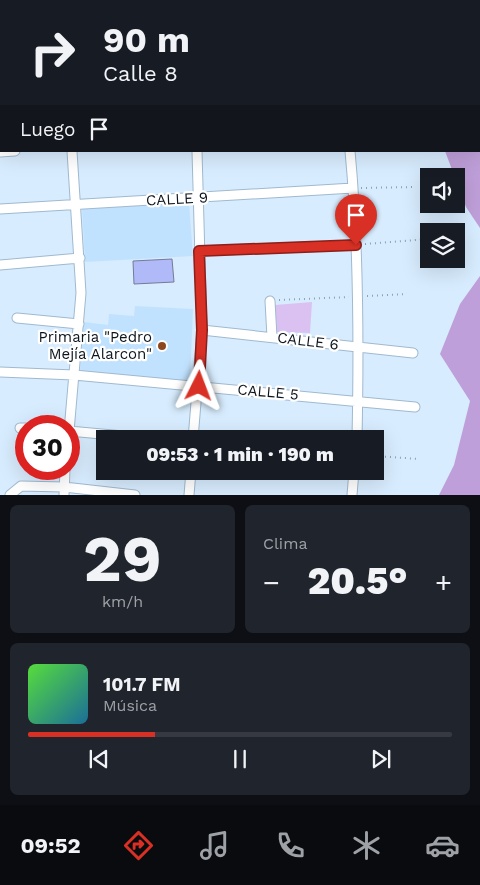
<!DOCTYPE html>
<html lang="es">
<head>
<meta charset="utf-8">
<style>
  body { margin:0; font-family:"Work Sans",sans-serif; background:#20242c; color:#f1f3f6; height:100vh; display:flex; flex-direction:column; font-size:19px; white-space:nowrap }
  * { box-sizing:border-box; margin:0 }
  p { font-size:16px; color:#9ea1a6 }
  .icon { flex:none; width:28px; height:28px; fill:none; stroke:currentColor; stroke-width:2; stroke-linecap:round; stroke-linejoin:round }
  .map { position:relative; height:495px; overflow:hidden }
  .panel { display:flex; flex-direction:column; gap:10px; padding:10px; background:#0d0f14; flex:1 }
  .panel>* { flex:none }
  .hud { position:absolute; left:0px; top:0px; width:480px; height:152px; box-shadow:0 5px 20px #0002; background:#171b24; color:#f1f3f6; overflow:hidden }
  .buttons { position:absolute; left:420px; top:168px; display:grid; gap:10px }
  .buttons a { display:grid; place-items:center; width:45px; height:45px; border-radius:0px; background:#171b24; box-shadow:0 5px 20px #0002; font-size:25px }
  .speed { position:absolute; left:15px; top:415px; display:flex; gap:10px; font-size:25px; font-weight:700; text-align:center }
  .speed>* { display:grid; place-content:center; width:65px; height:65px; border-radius:50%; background:#171b24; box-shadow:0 5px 20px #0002; line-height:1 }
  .speed .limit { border:8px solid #d22; background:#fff; color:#111 }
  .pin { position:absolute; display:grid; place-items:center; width:42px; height:42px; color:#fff; margin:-51px -21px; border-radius:50% 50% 50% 0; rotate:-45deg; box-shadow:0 0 5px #0007 }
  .pin .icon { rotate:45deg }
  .me { position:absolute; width:55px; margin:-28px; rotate:3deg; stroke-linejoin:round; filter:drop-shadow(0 0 4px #0008) }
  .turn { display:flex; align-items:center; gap:18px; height:105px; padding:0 20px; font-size:22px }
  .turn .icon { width:65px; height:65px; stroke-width:2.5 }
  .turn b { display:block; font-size:35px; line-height:42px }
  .then { display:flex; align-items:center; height:48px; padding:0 20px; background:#0003; gap:10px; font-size:19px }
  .big { font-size:38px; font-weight:800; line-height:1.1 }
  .panel .tile { flex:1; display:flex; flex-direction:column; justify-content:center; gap:8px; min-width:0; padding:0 18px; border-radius:8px; background:#20242c }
  .panel .dial { align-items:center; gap:0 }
  .dial b { font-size:65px; line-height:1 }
  .song { display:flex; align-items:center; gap:15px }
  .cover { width:60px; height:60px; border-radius:8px; background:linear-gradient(135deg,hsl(110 70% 55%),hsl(200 70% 35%)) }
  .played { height:5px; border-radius:2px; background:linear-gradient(90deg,#d93025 30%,#363941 30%) }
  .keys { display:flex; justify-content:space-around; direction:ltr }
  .heat { display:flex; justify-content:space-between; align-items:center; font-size:28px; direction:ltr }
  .panel .tiles { flex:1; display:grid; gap:10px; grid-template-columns:1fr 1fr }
  .tile:last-child { grid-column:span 2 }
  .trip { position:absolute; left:96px; top:430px; width:288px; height:50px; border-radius:0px; background:#171b24; box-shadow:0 5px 20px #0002; font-weight:800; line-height:50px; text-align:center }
  .dock { display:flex; height:80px; justify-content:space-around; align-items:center; background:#090b0e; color:#9ea1a6 }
  .dock .icon { width:35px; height:35px }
  .dock .on { color:#d93025 }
  .dock b { font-size:22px; color:#f1f3f6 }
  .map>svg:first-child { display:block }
  .built { fill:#c1e2fe }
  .green { fill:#dbc1f2 }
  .forest { fill:#bf9fd9 }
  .building { fill:#b0baf8; stroke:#757a95 }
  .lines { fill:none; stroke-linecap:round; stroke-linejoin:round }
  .minor-casing { stroke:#a0b9cf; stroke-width:11 }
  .path { stroke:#90a1af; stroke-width:2; stroke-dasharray:1 4; stroke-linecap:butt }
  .minor { stroke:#fff; stroke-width:9 }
  .route-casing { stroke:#8d1f18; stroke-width:12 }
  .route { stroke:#d93025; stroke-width:9 }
  .poi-dot { fill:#8d4720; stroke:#fff; stroke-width:2 }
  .labels { text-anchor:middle; stroke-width:4.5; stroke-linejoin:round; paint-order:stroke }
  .street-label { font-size:15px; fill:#0c151d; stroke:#fff }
  .poi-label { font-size:15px; fill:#0c151d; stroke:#fff; text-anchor:end }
</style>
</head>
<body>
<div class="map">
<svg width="480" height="495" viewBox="0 0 480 495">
  <rect width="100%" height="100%" fill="#d7ecfe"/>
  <path class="built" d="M189 203 193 256 85 262 82 209Z
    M135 306 193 309 190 381 80 371 84 322 108 325 109 314 134 316Z"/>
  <path class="green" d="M312 302 310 333 277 332 275 305Z"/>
  <path class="forest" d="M412 0H480V228L466 207 445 151H479V1Z
    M480 276V495H439L454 465 470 401 440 354 460 304Z"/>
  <path class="building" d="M172 259 174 282 134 284 133 261Z"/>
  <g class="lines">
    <defs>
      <path id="minor" d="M69 0 70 1
        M106 1V0
        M163 1V0
        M0 102H1
        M350 151C359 246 359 344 357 439
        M0 152 15 151
        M0 209 353 188
        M199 251 356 245
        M0 265 80 258
        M270 301 272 337
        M17 318 79 324
        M202 330 413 353
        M0 372 74 375 415 407
        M20 428H26
        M69 431 81 293 72 151
        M69 431 156 439
        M193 439 202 330 197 151
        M10 495 21 486 64 487 135 495
        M64 495 65 469
        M189 495 191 471
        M352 495 354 471"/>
    </defs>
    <use href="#minor" class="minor-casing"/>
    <path class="path" d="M336 0V1
      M361 188 414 187
      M365 244 429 239
      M367 296 407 294
      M279 300 349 297
      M375 456 419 459"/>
    <use href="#minor" class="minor"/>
  </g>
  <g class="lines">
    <defs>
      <path id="route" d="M199 386 202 330 199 251 356 245"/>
    </defs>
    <use href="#route" class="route-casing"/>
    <use href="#route" class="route"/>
  </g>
  <circle class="poi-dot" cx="162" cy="346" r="5"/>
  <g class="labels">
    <g class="street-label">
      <text transform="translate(177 199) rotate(-3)" y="5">CALLE 9</text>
      <text transform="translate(308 341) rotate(7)" y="5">CALLE 6</text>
      <text transform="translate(268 392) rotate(5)" y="5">CALLE 5</text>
    </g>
    <g class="poi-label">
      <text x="152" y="342">Primaria "Pedro<tspan x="152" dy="17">Mejía Alarcon"</tspan></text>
    </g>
  </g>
</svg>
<div class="buttons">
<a><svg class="icon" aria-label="sound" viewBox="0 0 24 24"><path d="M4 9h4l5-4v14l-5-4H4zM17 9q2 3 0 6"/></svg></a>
<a><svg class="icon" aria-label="layers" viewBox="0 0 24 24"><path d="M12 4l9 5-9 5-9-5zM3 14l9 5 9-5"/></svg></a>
</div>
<div class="speed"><div class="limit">30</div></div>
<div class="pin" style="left:356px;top:245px;background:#d93025"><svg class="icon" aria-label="arrive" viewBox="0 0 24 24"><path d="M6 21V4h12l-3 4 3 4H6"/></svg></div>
<svg class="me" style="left:199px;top:386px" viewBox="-20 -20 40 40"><path d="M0-17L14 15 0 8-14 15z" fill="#d93025" stroke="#fff" stroke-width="4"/></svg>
<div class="trip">09:53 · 1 min · 190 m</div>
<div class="hud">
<div class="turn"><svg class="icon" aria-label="right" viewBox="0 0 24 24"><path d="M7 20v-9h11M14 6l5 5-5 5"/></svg><div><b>90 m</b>Calle 8</div></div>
<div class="then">Luego<svg class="icon" aria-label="arrive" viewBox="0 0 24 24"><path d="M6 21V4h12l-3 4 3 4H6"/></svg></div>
</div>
</div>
<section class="panel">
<div class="tiles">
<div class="tile dial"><b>29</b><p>km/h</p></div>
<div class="tile"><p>Clima</p>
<div class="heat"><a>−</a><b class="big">20.5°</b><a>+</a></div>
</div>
<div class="tile">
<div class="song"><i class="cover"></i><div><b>101.7 FM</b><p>Música</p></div></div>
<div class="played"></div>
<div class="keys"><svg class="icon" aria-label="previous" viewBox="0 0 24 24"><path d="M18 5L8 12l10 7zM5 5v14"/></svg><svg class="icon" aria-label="pause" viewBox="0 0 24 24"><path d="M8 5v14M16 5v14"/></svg><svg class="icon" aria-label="next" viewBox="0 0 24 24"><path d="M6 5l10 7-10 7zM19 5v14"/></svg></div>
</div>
</div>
</section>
<nav class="dock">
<b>09:52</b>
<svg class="icon on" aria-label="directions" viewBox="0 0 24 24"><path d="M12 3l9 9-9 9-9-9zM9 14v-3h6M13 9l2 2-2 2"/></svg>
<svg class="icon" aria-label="music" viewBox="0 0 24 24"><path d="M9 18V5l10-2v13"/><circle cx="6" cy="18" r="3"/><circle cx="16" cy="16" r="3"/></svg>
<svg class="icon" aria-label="phone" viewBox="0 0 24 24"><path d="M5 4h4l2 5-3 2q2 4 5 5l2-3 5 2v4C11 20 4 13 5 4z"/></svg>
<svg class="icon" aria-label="climate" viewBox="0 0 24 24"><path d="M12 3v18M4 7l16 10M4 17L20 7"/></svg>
<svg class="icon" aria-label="car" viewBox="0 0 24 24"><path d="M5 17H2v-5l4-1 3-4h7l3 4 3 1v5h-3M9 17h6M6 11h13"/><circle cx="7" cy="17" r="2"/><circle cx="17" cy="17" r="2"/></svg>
</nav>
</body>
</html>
